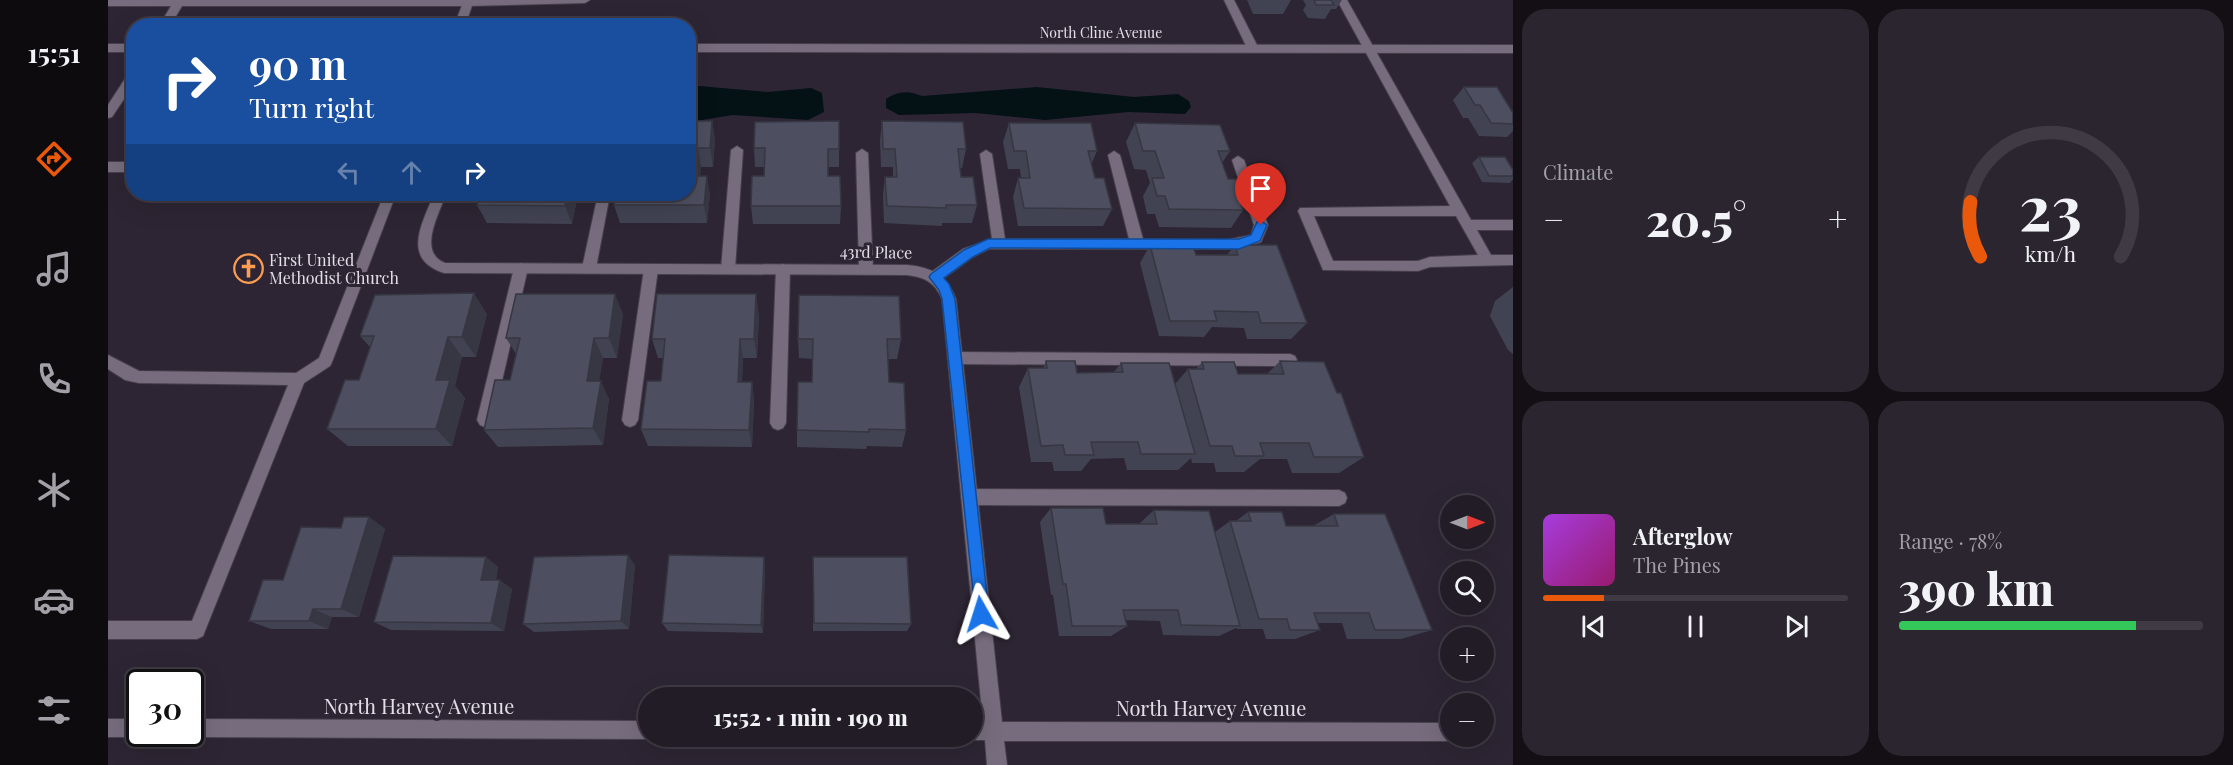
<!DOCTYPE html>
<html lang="en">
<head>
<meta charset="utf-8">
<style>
  body { margin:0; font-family:"Playfair Display",serif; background:#2a252e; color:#f1f3f6; height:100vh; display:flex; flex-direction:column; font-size:22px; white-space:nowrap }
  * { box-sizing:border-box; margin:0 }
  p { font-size:20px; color:#a2a1a7 }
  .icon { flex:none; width:33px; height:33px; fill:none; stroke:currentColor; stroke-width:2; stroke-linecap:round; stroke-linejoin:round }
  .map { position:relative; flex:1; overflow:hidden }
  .drawer { display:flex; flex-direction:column; gap:9px; padding:9px; background:#130f15; width:720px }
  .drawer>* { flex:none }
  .hud { position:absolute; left:18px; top:18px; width:570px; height:183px; border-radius:24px; box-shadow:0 6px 24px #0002,0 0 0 2px #3f3a43; background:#1a4fa0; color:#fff; overflow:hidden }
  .needle { width:39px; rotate:90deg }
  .buttons { position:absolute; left:1332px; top:495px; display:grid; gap:12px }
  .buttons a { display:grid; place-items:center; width:54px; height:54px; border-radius:50%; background:#221c26; box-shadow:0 6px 24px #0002,0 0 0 2px #3f3a43; font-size:30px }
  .speed { position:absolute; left:18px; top:669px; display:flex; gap:12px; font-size:30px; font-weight:700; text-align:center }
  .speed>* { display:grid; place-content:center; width:78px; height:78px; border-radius:50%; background:#221c26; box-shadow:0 6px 24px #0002,0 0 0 2px #3f3a43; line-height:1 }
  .speed .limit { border:3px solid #111; border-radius:9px; background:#fff; color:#111 }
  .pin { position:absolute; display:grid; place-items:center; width:51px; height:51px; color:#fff; margin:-62px -26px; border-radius:50% 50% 50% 0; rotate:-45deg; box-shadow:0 0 6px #0007 }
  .pin .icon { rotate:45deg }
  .me { position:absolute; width:66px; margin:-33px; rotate:354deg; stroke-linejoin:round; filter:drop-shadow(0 0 4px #0008) }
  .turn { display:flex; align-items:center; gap:21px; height:126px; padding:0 24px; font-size:27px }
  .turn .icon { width:78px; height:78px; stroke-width:2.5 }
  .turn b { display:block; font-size:42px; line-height:51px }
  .lanes { display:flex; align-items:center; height:57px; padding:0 24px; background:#0003; justify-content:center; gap:30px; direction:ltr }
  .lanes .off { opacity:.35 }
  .big { font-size:45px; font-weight:800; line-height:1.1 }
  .drawer .card { flex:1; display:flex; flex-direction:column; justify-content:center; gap:9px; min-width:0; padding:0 21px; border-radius:24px; background:#2a252e }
  .drawer .dial { align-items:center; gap:0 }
  .dial svg { height:156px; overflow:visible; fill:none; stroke:#3f3a43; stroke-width:7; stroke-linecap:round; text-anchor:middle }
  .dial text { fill:#f1f3f6; stroke:none }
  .song { display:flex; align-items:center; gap:18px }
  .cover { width:72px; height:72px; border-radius:9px; background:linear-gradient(135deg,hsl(280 70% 55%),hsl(320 70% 35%)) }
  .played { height:6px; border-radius:3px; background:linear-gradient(90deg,#ea580c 20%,#3f3a43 20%) }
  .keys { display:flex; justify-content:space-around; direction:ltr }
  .heat { display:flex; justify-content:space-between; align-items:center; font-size:33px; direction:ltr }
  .charge { height:9px; border-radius:4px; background:linear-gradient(90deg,#34c759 78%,#3f3a43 0) }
  .drawer .tiles { flex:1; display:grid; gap:9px; grid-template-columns:repeat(2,1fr) }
  .trip { position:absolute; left:530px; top:687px; width:345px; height:60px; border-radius:30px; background:#221c26; box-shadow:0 6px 24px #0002,0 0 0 2px #3f3a43; font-weight:800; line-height:60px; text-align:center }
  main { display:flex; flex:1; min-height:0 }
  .tab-bar { display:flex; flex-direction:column; width:108px; justify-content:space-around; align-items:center; background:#0e0b0f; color:#a2a1a7 }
  .tab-bar .icon { width:42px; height:42px }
  .tab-bar .on { color:#ea580c }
  .tab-bar b { font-size:27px; color:#f1f3f6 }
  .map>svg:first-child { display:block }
  .water { fill:#041216 }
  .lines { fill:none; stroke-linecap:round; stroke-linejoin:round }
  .lane-casing { stroke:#47404c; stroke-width:2 }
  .street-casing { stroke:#47404c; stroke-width:2 }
  .secondary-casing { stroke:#47404c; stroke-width:2 }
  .lane { fill:#766c7d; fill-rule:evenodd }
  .street { fill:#766c7d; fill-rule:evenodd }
  .secondary { fill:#766c7d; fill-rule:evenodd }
  .wall { fill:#424352 }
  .shaded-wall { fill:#363742 }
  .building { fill:#4d4e5f; stroke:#363742; stroke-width:1.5 }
  .route { fill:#1a73e8; stroke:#114b97; stroke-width:1.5 }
  .labels { text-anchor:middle; stroke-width:6; stroke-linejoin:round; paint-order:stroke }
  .far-street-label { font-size:14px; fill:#e3dee7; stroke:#2d2533 }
  .street-label { font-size:16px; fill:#e3dee7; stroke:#2d2533 }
  .poi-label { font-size:16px; fill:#e3dee7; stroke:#2d2533; text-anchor:start }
  .near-street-label { font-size:20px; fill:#e3dee7; stroke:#2d2533 }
</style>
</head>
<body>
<main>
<nav class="tab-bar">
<b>15:51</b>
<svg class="icon on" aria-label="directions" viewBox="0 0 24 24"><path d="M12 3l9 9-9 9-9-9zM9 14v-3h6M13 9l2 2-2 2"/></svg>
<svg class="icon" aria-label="music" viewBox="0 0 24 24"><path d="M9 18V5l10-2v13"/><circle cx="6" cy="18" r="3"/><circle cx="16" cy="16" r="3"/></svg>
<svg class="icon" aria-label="phone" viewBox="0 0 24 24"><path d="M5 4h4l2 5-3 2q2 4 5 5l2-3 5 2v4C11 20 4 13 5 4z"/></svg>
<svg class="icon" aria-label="climate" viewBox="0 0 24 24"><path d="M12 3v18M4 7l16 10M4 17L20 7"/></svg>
<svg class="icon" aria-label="car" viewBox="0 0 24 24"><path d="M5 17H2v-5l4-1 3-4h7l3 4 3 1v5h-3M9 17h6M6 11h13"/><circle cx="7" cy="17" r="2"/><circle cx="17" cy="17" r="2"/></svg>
<svg class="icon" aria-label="filters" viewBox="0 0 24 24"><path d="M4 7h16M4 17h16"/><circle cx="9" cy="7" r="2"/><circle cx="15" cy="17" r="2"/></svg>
</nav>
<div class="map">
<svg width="1405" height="765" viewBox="0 0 1405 765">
  <rect width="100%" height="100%" fill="#2d2533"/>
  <path class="water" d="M580 85 660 92 703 88 714 93 716 112 700 120 625 115 581 122Z
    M929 87 1026 97 1070 94 1081 101 1083 107 1077 114 1020 112 937 120 867 113 791 115 778 108V99C789 91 801 90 814 96Z"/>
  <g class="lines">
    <defs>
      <path id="lane" d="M0 0H482L477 3 360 6H74L62 26H51L63 6H0Z
        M1116 0H1126L1151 49 1149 52H1141Z
        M1229 0H1239L1363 220H1405V230H1369L1383 255H1405V265L1322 267 1310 271 1215 270 1190 211 1192 208 1342 206ZM1206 216H1348L1370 255 1322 257 1310 261H1225Z
        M629 146 635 150 627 269 620 274 613 269 623 150Z
        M754 149 760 153 765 269 758 274 751 269 748 153Z
        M878 150 884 154 897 239H1021L1000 155 1006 151 1012 155 1035 239 1119 240 1143 235 1146 225 1124 160 1130 156 1136 160 1160 225 1153 242 1131 249H881L865 257 832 281H822L820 277 822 273 855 249 884 239 872 154Z
        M0 162H26V172H0Z
        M276 194H288L224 362 222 366 196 383 95 636 89 639H0V621H84L180 385 31 383 17 380 0 369V355L31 371 188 373 211 358Z
        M490 194H502L488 268 481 273 474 268Z
        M413 263 420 268 385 420 382 425 377 427 372 425 369 420 406 268Z
        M543 264 550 269 530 420 527 425 522 427 517 425 514 420 536 269Z
        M675 264 682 269 678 423 675 428 670 430 665 428 662 423 668 269Z
        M847 352 1182 354 1187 356 1189 360 1187 364 1182 366 847 364 842 362 840 358 842 354Z
        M861 489 1231 490 1237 493 1239 498 1237 503 1231 506 861 505 855 502 853 497 855 492Z"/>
      <path id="street" d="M356 0H366L357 26H346Z
        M26 70V84L4 117 0 118V105L22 71Z
        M326 194H338C331 214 309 252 337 263L799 265C824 267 839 276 848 299L894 722 1342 723V736H1350L1349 739 1342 741H896L899 765H879L877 740H864L857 736H864V722H875L834 299C827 282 816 277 799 275L336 273C293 259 314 224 326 194Z
        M0 719H32V734H39L32 737H0Z
        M82 719 540 721V736H547L540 739 82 737 75 734H82Z"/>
      <path id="secondary" d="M0 44H26V52H0Z
        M580 44 1405 45V53L580 52Z"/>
    </defs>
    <use href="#lane" class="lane-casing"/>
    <use href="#street" class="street-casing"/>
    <use href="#secondary" class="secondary-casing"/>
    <use href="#lane" class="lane"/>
    <use href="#street" class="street"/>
    <use href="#secondary" class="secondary"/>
  </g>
  <path class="wall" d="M1139 0H1183L1175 14H1145Z
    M1195 0H1234L1228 9H1223L1217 19 1200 18 1195 10 1198 5Z
    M1356 87 1405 113V131L1399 137 1371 136 1360 118H1355L1345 100Z
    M580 121H604L607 140 605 167H593L592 176 602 194 599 223H512L506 205Z
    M774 121 858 149 854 168H852L853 177 869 205 864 223H834V226L776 223 775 195 777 177H785V167H773L772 140Z
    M901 123 989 151 983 165 987 178 1004 209 995 226H910L905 197 910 178H913L912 169H900L895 142Z
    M1027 123 1122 151 1114 163 1120 179 1138 196 1133 203 1135 210 1123 228 1051 227 1047 214H1039L1035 196 1042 183 1038 170 1026 169 1018 142Z
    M646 148 731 149V167H720V176L733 206 732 224H645L643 206 656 176 657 167H647Z
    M1371 157 1405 170V179L1402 183 1374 182 1364 163Z
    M470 194 464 224 379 223 369 205Z
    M1042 245 1088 255H1119L1127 245 1199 323 1183 339H1139L1136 328 1104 327 1096 337 1051 336 1032 263Z
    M1405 287V354L1400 350 1382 316 1387 301Z
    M379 314 368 357H354L347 386 357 398 344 446H240L219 429 251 380 262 347 252 336Z
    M515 314 509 358H495L491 381 501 399 495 445 390 447 376 430 402 380 408 354 398 338Z
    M651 315 649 358H635L634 382H644L646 401 644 447 540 446 533 429 553 381 555 358H550L544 339Z
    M690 339H793L789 359H780L781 382 798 430 794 447 759 446 758 449 689 447V430L704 382 705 359 691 358Z
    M938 361 969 373 1006 372 1013 363 1067 384 1080 369H1088L1094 362 1130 374H1159L1172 361 1229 393 1256 457 1231 473H1184L1179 459H1152L1136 472H1108L1106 463H1084L1083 458 1070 470H1019L1016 458 983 459 973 471H946L944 462H923L911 387 920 368H935Z
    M943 508 998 524H1031L1046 510 1107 532 1122 521H1128L1140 512 1178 526H1205L1226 514 1324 630 1293 639H1239L1234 623H1210L1212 630 1187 639H1158L1155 629H1129L1128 628 1111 636 1055 635 1052 621 1017 620 1019 626 1003 636H951L945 595H943L932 522Z
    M261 517 277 529 251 617H224L220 629H163L141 621 175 580 233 528Z
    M378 557 390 567 388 580 404 589 396 631 283 630 266 622Z
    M656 557 657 567 655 633 560 631 554 623Z
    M705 557 803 624 799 631H705Z
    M527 565 521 629 426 632 415 624Z"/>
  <path class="shaded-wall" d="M604 121 607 140 605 167 602 148Z
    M590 148 593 167 590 194 587 176Z
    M599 176 602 194 599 223 596 205Z
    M459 194H470L464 224 457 206Z
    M366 293 379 314 368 357 354 337Z
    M507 294 515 314 509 358 501 338Z
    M648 294 651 315 649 358 646 339Z
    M340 337 354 357 347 386 357 398 344 446 328 429V380Z
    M486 338 495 358 488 399 479 381Z
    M632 339 635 358 633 401 630 382Z
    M493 381 501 399 495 445 485 428Z
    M644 382 646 401 644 447 641 430Z
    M261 517 277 529 251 617 233 609Z
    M520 555 527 565 521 629 513 621Z
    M378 557 390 567 386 589 373 580Z
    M656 557 657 567 655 633 653 625Z
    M392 580 404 589 396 631 383 623Z
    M205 609 224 617 220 629 201 621Z"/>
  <path class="building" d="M1206 0H1223L1226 5H1208Z
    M1356 87H1389L1405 113V124L1383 123 1372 105H1367Z
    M580 121H604L602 148H590L587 176H599L596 205H506L508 194H580Z
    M731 121V149H720V176H732L733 206H643L644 176H656L657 148H646L647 122Z
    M774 121 855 122 858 149H850L853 177H865L869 205H838V208L779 206 777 177H789L787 149H775Z
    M901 123H983L989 151H980L987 178H996L1004 209 916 208 910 178H922L918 151H906Z
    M1027 123 1112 125 1122 151H1110L1120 179H1131L1138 196H1130L1135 210 1061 209 1057 196H1049L1044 178H1056L1047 151H1035Z
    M1371 157H1397L1405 170V176H1381Z
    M373 194H459L457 206 369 205Z
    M1042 245 1085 246 1088 255H1130L1127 245H1169L1199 323H1153L1150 312 1106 311 1109 321H1062Z
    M366 293 354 337H340L328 380H342L328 429H219L237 380H251L266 336H252L267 295Z
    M408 294H507L501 338H486L479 381H493L485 428 376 430 387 380H402L412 338H398Z
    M549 294H648L646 339H632L630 382H644L641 430 533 429 539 381H553L557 339H544Z
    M691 295 791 296 793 339H779L781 382 796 383 798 430 761 429V432L689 430 690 382H704L705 339H690Z
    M938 361H967L969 373 1015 372 1013 363H1061L1087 454H1033L1030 442H983L986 455H957L955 445 933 446 920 368H939Z
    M1172 361 1216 362 1229 393H1233L1256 457H1206L1201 443H1152L1156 456H1127L1124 446H1102L1080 369H1096L1094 362H1126L1130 374H1176Z
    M943 508H995L998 524H1049L1046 510 1101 511 1132 626 1073 625 1070 610H1015L1019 626H964L958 584H955Z
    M1140 512H1174L1178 526H1230L1226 514H1277L1324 630H1267L1261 613H1206L1212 630H1182L1179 619H1151L1122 521H1143Z
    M236 517H261L233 609H205L201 621H141L155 580H175L193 527 233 528Z
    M520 555 513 621 415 624 426 557Z
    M561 555 656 557 653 625 554 623Z
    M285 556 378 557 373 580H392L383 623 266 622Z
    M705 557H799L803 624 706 623Z"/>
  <path class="route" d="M1153 221 1159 225 1152 241 1131 249 882 248 865 257 836 278 841 284 847 299 881 614 879 619 873 622 868 619 834 299 831 290 821 277 823 274 856 250 880 239H1131L1143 235 1149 222Z"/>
  <defs>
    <symbol id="church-ring" viewBox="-11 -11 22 22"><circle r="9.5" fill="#2d2533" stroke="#fc9d53" stroke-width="1.5"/><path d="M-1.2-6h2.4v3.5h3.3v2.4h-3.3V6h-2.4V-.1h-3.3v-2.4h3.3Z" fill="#fc9d53"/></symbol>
  </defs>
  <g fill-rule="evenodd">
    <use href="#church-ring" x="124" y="252" width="33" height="33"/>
  </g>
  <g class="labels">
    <g class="far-street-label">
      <text x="993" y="38">North Cline Avenue</text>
    </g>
    <g class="street-label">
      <text transform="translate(768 252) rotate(1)" y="6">43rd Place</text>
    </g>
    <g class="poi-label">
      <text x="161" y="266">First United<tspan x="161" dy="18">Methodist Church</tspan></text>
    </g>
    <g class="near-street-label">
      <text x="311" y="714">North Harvey Avenue</text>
      <text x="1103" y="716">North Harvey Avenue</text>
    </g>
  </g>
</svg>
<div class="buttons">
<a><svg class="needle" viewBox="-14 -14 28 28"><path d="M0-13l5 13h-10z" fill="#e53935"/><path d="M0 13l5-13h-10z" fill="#a2a1a7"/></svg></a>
<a><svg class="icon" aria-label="search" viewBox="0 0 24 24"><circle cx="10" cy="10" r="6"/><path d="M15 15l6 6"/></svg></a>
<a>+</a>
<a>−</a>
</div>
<div class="speed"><div class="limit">30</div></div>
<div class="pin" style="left:1153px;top:225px;background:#d93025"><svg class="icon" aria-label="arrive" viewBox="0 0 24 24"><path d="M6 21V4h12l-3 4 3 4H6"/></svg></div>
<svg class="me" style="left:873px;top:614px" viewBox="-20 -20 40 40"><path d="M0-17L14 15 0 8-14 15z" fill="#1a73e8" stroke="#fff" stroke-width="4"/></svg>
<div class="trip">15:52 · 1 min · 190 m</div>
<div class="hud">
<div class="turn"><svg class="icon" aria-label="right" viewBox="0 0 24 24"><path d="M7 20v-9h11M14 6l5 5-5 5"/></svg><div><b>90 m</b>Turn right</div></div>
<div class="lanes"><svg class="icon off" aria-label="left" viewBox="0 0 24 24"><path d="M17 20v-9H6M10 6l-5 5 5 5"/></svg><svg class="icon off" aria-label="ahead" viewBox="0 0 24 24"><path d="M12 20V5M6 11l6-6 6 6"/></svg><svg class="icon" aria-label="right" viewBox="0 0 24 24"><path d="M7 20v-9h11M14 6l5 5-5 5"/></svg></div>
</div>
</div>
<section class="drawer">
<div class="tiles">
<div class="card"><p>Climate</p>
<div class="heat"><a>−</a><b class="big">20.5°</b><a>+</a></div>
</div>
<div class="card dial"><svg viewBox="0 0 100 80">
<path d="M14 69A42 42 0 1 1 86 69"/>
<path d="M14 69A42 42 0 0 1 9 41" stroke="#ea580c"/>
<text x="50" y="56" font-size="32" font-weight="700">23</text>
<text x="50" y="72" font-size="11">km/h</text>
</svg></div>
<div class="card">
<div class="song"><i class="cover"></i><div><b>Afterglow</b><p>The Pines</p></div></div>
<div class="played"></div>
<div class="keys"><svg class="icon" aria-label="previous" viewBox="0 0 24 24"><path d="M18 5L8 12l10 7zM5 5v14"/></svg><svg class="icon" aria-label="pause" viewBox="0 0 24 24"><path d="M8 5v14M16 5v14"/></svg><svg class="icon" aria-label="next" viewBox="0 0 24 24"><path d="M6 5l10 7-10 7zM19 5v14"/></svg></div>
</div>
<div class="card"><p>Range · 78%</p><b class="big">390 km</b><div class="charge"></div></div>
</div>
</section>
</main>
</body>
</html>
